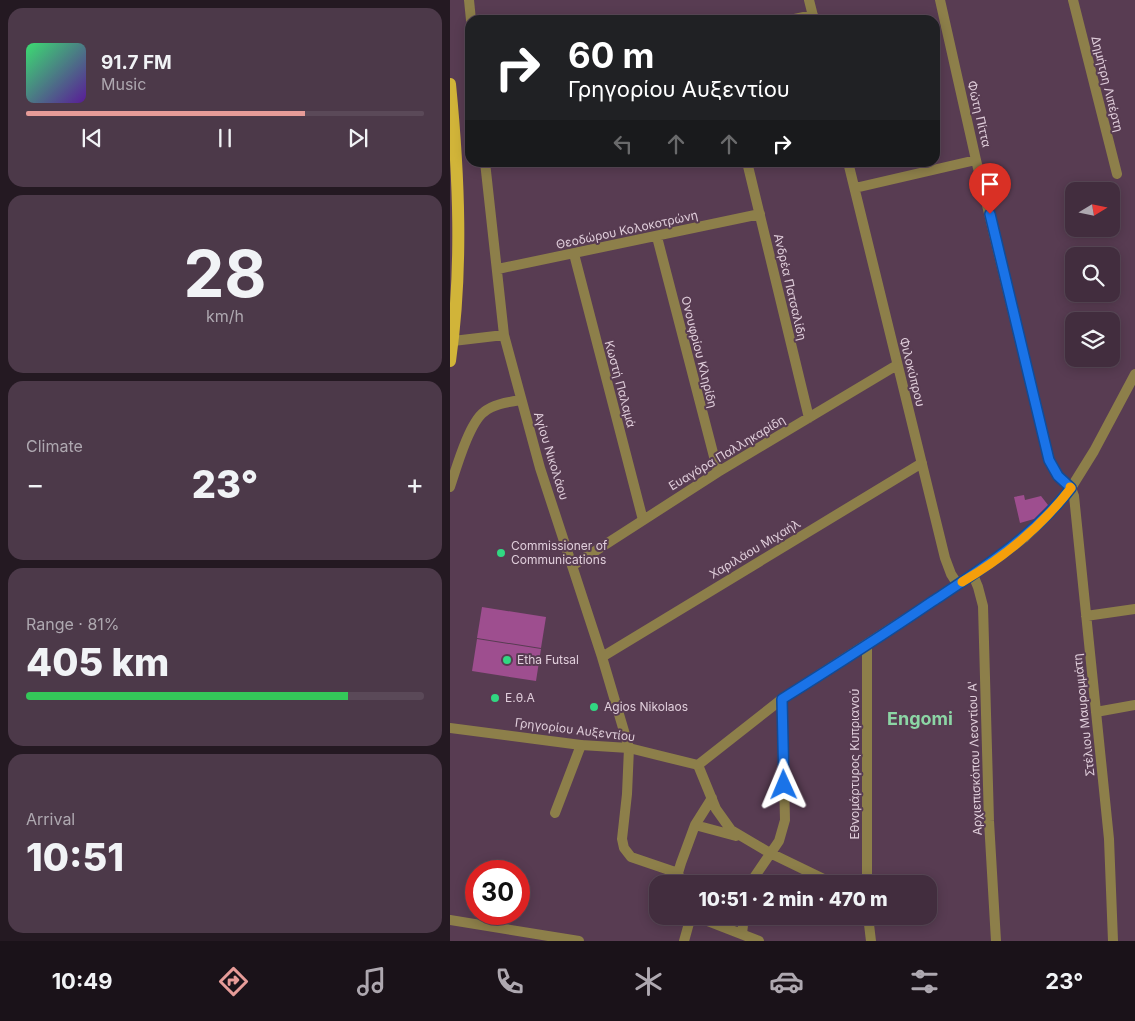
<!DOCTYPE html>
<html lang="en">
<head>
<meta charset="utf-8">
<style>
  body { margin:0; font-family:Inter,sans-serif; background:#4c3949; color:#f1f3f6; height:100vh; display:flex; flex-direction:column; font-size:19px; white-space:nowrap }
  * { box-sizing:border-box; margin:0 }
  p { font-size:16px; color:#aea8b0 }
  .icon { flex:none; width:28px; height:28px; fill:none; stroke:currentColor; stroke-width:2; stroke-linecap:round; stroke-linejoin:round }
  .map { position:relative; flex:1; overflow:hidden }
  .details { display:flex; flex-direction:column; gap:8px; padding:8px; background:#241922; width:450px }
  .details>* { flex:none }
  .top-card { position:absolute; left:15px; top:15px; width:475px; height:152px; border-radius:15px; box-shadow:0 2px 12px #0003,0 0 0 1px #5a4958; background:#202124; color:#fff; overflow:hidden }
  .needle { width:32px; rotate:80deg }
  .buttons { position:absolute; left:615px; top:182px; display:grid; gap:10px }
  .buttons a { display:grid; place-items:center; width:55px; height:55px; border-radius:10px; background:#422d3e; box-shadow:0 2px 12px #0003,0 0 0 1px #5a4958; font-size:25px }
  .speed { position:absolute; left:15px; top:860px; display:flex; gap:10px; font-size:25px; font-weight:700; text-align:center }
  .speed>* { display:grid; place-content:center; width:65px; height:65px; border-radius:50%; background:#422d3e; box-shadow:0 2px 12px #0003,0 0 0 1px #5a4958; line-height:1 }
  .speed .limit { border:8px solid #d22; background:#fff; color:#111 }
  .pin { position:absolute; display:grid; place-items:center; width:42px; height:42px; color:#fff; margin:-51px -21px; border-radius:50% 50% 50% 0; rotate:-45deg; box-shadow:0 0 5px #0007 }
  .pin .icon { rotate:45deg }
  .me { position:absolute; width:55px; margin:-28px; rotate:359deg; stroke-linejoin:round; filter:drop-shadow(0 0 4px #0008) }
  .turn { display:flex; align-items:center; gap:18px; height:105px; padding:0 20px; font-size:22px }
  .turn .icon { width:65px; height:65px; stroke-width:2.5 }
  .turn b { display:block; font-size:35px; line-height:42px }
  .lanes { display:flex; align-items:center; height:48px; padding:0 20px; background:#0003; justify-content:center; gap:25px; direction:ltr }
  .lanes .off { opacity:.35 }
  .big { font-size:38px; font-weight:800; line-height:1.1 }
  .details .widget { flex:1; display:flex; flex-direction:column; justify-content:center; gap:8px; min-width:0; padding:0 18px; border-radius:15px; background:#4c3949 }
  .details .dial { align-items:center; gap:0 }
  .dial b { font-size:65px; line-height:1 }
  .song { display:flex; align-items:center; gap:15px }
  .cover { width:60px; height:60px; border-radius:8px; background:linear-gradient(135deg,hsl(140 70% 55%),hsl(270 70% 35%)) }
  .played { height:5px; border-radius:2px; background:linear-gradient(90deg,#e69b98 70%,#5a4958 70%) }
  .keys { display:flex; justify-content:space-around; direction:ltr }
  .heat { display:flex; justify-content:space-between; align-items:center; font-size:28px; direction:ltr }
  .charge { height:8px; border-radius:4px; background:linear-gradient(90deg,#34c759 81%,#5a4958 0) }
  .trip { position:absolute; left:199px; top:875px; width:288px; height:50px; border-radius:15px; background:#422d3e; box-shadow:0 2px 12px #0003,0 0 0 1px #5a4958; font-weight:800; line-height:50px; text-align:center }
  .tabs { display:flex; height:80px; justify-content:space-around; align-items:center; background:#1a1219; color:#aea8b0 }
  .tabs .icon { width:35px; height:35px }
  .tabs .selected { color:#e69b98 }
  .tabs b { font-size:22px; color:#f1f3f6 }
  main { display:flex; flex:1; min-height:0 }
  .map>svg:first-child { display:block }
  .green { fill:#9e4e8f }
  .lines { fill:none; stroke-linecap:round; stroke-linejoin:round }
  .minor { stroke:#8d7f4a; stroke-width:10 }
  .tertiary { stroke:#8d7f4a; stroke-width:10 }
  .primary { stroke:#d1b439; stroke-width:12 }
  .route-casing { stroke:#114b97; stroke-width:12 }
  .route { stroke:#1a73e8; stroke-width:9 }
  .slow { stroke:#f59e0b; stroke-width:9 }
  .poi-dot { fill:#31d882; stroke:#583c52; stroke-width:2 }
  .labels { text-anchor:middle; stroke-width:4; stroke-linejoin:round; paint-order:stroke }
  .street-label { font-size:12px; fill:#e0cedb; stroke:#583c52 }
  .poi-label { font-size:12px; fill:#e0cedb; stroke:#583c52; text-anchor:start }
  .district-label { font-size:18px; font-weight:bold; fill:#8cd5a5; stroke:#583c52 }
</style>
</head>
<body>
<main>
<section class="details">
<div class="widget">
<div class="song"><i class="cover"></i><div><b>91.7 FM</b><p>Music</p></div></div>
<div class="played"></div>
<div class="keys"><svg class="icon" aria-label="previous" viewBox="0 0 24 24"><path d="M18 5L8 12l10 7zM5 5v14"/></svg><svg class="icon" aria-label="pause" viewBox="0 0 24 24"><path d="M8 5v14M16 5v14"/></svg><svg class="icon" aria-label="next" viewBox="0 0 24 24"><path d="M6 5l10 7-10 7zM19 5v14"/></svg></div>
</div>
<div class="widget dial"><b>28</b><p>km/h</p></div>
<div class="widget"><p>Climate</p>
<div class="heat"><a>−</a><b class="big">23°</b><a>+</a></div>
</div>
<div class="widget"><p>Range · 81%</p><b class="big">405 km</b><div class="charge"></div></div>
<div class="widget"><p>Arrival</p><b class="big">10:51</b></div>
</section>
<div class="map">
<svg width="685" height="941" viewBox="0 0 685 941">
  <rect width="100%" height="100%" fill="#583c52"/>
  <path class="green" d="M574 495 575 500 591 496 598 505 584 519 570 523 564 497Z
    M32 607 96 617 91 648 27 638Z
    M27 639 91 649 86 681 22 671Z"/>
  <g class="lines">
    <path class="minor" d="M19 0 21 20
      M359 0 364 20
      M490 0 526 160 599 460 608 476 621 488 624 496 659 839 663 941
      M623 0 667 174
      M340 20 363 15
      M35 162 54 335 90 468 152 657 179 748 177 794 172 839 174 848 181 857 228 873
      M297 162 359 418
      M398 162 495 558 501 574 508 585
      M405 188 526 160
      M207 237 268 472
      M124 254 193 520
      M48 269 310 214
      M3 341 54 335
      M0 487C6 469 19 423 34 412 43 404 59 402 71 400
      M122 566 268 472 447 365
      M523 575 528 587 533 606 539 821 546 941
      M636 616 685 609
      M152 657 472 463
      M646 712 685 705
      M248 765 266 809 281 830 320 853 384 884
      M105 813 131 745
      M245 825 286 836
      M232 884 228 873 231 863 245 825 262 798
      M303 884 305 876 329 841 335 820 332 699
      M417 884V645
      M245 916 309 941
      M0 920 129 941
      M292 934 294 916
      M234 941 241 916"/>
    <path class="tertiary" d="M0 728 131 745 179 748 248 765 332 699 523 575 574 538 594 519 621 488 644 451 685 374
      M418 916 421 941"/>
    <path class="primary" d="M0 84C9 176 13 269 0 361"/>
  </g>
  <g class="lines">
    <defs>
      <path id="route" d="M334 785 332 699C383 667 433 635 483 601 533 568 584 536 621 488L608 476 599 460 540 214"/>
    </defs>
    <use href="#route" class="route-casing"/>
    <use href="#route" class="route"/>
    <path class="slow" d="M512 582C553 558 592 526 621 488L620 487"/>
  </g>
  <g class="poi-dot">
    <circle cx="51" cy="553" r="5"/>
    <circle cx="57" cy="660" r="5"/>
    <circle cx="45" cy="698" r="5"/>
    <circle cx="144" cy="707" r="5"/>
  </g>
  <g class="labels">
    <g class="street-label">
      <text transform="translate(657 84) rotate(76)" y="4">Δημήτρη Λιπέρτη</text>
      <text transform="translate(529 114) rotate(77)" y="4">Φώτη Πίττα</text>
      <text transform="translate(177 230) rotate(-12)" y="4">Θεοδώρου Κολοκοτρώνη</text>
      <text transform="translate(340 287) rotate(77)" y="4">Ανδρέα Πατσαλίδη</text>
      <text transform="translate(249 352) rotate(76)" y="4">Ονουφρίου Κληρίδη</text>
      <text transform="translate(462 372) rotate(76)" y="4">Φιλοκύπρου</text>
      <text transform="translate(170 384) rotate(75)" y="4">Κωστή Παλαμά</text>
      <text transform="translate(277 453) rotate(-31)" y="4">Ευαγόρα Παλληκαρίδη</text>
      <text transform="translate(101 456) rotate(73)" y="4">Αγίου Νικολάου</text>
      <text transform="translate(305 549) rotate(-31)" y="4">Χαριλάου Μιχαήλ</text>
      <text transform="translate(634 715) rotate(-96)" y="4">Στέλιου Μαυρομμάτη</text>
      <text transform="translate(125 730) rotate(7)" y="4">Γρηγορίου Αυξεντίου</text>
      <text transform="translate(525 758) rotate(-92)" y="4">Αρχιεπισκόπου Λεοντίου Α'</text>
      <text transform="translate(405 764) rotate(-90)" y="4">Εθνομάρτυρος Κυπριανού</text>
    </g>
    <g class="poi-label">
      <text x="61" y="550">Commissioner of<tspan x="61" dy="14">Communications</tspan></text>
      <text x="67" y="664">Etha Futsal</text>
      <text x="55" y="702">Ε.θ.Α</text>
      <text x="154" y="711">Agios Nikolaos</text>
    </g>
    <g class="district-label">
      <text x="470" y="725">Engomi</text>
    </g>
  </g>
</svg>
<div class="buttons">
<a><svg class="needle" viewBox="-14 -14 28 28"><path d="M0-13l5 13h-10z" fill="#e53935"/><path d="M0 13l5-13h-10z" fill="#aea8b0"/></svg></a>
<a><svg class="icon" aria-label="search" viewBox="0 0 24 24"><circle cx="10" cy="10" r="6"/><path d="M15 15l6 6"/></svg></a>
<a><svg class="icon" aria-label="layers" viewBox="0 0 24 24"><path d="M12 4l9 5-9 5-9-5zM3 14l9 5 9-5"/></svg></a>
</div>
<div class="speed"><div class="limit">30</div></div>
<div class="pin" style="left:540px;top:214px;background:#d93025"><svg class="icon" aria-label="arrive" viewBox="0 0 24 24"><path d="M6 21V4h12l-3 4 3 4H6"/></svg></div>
<svg class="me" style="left:334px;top:785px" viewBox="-20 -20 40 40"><path d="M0-17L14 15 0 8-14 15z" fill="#1a73e8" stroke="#fff" stroke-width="4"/></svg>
<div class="trip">10:51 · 2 min · 470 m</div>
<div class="top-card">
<div class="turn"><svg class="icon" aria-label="right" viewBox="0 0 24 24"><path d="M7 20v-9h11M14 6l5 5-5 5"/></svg><div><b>60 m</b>Γρηγορίου Αυξεντίου</div></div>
<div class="lanes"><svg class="icon off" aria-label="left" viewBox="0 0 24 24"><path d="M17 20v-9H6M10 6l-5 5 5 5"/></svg><svg class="icon off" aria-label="ahead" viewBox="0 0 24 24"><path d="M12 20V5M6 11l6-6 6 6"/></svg><svg class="icon off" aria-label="ahead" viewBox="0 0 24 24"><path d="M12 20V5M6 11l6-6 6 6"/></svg><svg class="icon" aria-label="right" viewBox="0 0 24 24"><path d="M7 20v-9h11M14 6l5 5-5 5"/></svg></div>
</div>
</div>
</main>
<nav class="tabs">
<b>10:49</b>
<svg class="icon selected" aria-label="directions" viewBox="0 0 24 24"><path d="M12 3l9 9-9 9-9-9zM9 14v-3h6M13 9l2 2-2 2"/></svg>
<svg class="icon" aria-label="music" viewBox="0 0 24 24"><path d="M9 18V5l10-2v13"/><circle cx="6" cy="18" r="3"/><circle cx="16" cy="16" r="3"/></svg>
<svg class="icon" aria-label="phone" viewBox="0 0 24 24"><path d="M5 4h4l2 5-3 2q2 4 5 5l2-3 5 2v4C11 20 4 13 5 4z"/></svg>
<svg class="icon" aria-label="climate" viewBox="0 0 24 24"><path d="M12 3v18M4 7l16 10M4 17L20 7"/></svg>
<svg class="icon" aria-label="car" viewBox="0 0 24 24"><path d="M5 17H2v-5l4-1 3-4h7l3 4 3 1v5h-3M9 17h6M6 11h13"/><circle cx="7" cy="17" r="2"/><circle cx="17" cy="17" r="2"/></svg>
<svg class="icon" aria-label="filters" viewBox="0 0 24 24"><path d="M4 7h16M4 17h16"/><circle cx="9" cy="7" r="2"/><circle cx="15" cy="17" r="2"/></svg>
<b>23°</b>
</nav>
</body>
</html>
